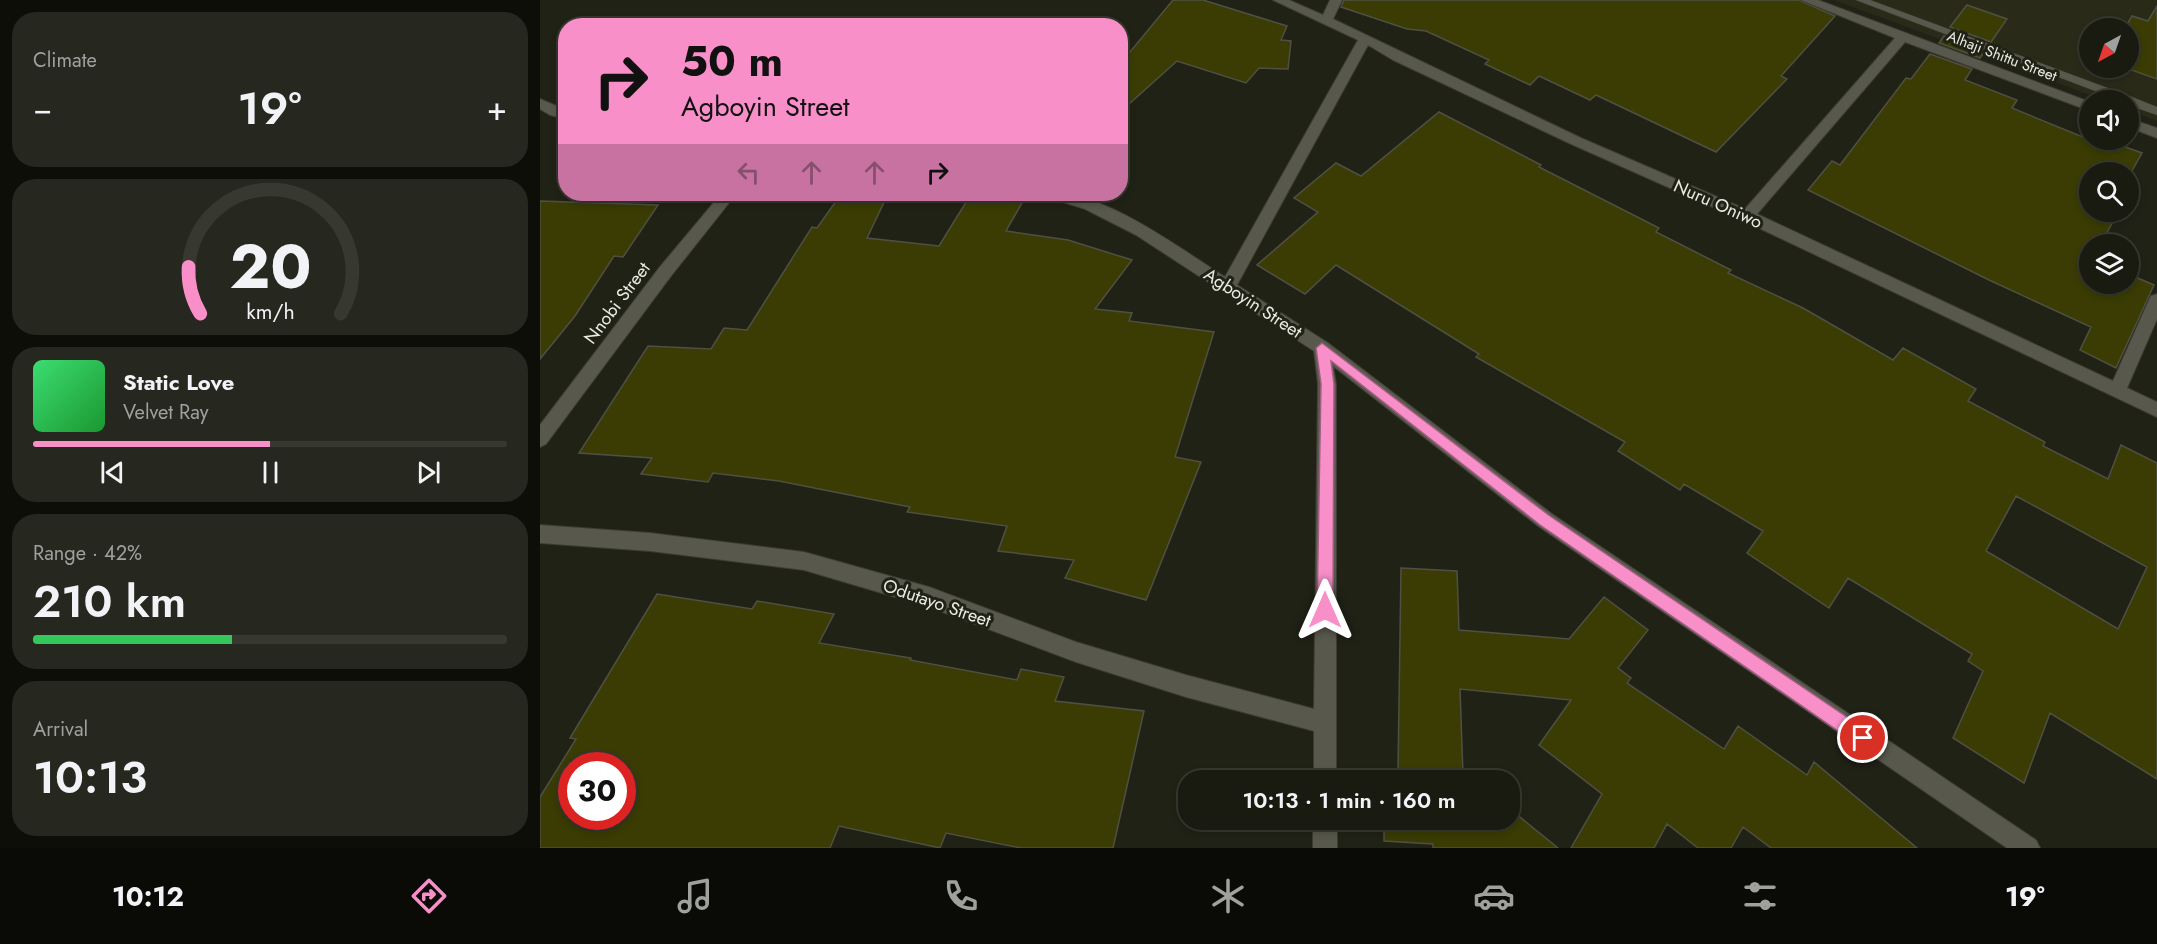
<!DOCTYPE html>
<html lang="en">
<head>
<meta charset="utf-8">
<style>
  body { margin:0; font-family:Jost,sans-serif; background:#26271e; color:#f1f3f6; height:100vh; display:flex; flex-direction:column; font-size:22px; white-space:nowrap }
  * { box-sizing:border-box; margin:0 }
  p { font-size:20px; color:#9fa19f }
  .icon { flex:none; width:33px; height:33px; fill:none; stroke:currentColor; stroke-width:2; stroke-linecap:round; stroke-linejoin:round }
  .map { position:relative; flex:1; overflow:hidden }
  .sheet { display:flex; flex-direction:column; gap:12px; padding:12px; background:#0e0e09; width:540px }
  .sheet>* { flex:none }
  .banner { position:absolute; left:18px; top:18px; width:570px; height:183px; border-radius:24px; box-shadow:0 3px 9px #0003,0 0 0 2px #373830; background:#f98fc9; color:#111; overflow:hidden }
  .needle { width:39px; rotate:220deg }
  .buttons { position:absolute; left:1539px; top:18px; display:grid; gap:12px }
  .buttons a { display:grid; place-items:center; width:60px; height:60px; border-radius:50%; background:#191a10; box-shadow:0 3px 9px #0003,0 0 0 2px #373830; font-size:30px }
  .speed { position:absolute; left:18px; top:752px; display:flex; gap:12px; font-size:30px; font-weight:700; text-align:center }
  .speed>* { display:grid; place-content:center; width:78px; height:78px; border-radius:50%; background:#191a10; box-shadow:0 3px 9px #0003,0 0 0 2px #373830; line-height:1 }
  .speed .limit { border:9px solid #d22; background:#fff; color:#111 }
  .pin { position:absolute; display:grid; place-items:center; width:51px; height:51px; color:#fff; margin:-26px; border:3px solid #fff; border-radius:50%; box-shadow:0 2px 6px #0007 }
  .me { position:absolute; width:66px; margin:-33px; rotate:0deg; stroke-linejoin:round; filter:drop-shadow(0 0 4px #0008) }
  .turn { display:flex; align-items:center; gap:21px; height:126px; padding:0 24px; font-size:27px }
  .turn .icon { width:78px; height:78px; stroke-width:2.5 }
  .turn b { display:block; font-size:42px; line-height:51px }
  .lanes { display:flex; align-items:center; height:57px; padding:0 24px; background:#0003; justify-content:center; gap:30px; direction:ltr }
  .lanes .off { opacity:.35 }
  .big { font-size:45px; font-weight:600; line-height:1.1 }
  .sheet .widget { flex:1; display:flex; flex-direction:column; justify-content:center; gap:9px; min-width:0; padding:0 21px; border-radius:24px; background:#26271e }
  .sheet .dial { align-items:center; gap:0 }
  .dial svg { height:156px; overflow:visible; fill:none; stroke:#373830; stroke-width:7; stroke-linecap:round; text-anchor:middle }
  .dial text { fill:#f1f3f6; stroke:none }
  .song { display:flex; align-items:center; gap:18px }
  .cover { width:72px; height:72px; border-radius:9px; background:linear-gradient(135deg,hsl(140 70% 55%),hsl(130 70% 35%)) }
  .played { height:6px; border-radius:3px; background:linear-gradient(90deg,#f98fc9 50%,#373830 50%) }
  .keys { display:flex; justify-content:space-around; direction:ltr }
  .heat { display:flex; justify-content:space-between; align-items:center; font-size:33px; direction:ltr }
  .charge { height:9px; border-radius:4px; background:linear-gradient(90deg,#34c759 42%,#373830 0) }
  .trip { position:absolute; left:638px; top:770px; width:342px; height:60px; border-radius:24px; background:#191a10; box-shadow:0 3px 9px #0003,0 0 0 2px #373830; font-weight:600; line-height:60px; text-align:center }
  .tab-bar { display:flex; height:96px; justify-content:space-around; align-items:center; background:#0a0a06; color:#9fa19f }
  .tab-bar .icon { width:42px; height:42px }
  .tab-bar .current { color:#f98fc9 }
  .tab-bar b { font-size:27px; color:#f1f3f6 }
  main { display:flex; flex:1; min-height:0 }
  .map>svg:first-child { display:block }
  .built { fill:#292a18; fill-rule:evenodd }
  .building { fill:#3a3c04; stroke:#4f5043; stroke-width:1.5; fill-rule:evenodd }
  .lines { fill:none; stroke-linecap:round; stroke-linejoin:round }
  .lane-casing { stroke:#3c3c34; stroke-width:1 }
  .street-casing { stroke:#3c3c34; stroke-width:2 }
  .lane { fill:#58594c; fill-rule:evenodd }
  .street { fill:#58594c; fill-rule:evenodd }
  .route { fill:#f98fc9; stroke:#a25d83; stroke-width:1.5 }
  .labels { text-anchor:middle; stroke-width:6; stroke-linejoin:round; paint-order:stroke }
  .far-street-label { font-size:15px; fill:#e9eae2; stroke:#212216 }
  .street-label { font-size:18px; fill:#e9eae2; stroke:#212216 }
</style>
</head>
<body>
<main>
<section class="sheet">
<div class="widget"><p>Climate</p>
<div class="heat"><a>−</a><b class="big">19°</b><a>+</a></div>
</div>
<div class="widget dial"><svg viewBox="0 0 100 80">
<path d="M14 69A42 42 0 1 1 86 69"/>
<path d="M14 69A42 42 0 0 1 8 45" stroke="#f98fc9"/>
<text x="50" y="56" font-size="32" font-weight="700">20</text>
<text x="50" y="72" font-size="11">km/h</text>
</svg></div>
<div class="widget">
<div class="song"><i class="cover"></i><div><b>Static Love</b><p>Velvet Ray</p></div></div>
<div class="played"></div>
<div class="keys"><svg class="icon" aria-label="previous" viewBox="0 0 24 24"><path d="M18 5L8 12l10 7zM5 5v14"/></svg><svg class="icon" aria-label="pause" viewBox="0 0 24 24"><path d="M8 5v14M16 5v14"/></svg><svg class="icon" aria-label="next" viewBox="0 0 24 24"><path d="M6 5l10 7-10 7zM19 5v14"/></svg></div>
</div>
<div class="widget"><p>Range · 42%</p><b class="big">210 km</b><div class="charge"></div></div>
<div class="widget"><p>Arrival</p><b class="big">10:13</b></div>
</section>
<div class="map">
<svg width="1617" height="848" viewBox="0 0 1617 848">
  <rect width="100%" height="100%" fill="#212216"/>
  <path class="built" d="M1294 0H1617V121L1589 110 1588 100H1563ZM1550 28H1588V68H1550Z"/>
  <path class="building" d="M633 0H663L747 26 741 40 751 41 748 69 719 68 706 83 637 61 580 112V64Z
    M804 0H1259L1295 16 1241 76 1247 79 1176 152 1056 95 1050 100 999 76 990 85 945 64 949 60 886 31 867 29 801 7Z
    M1427 5 1467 19 1451 42 1410 27Z
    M1617 6V79L1586 68H1588V54L1591 50 1588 49V28H1585L1592 16 1608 21Z
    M1404 36 1445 51 1440 58 1399 43Z
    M1390 54 1432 69 1425 80 1477 100 1472 108 1550 140H1566L1602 153 1588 178V172H1550V212H1578L1561 244H1550V284H1588V274L1614 285 1576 368 1540 350 1551 327 1449 280 1268 190 1292 161 1300 165 1366 78 1371 79Z
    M899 112 1001 165 999 167 1119 228 1116 232 1191 270 1188 273 1263 308 1353 360 1363 348 1436 389 1428 401 1505 442 1503 446 1568 479 1581 445 1617 463V779L1510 713 1484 783 1413 738 1443 671 1428 661 1432 654 1308 578 1289 608 1207 553 1223 531 1144 484 1140 490 1078 451 1085 442 936 357 939 354 796 265 765 294 717 265 778 212 754 198 796 163 821 176ZM1476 496 1607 567 1578 629 1446 551Z
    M301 194H348L327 238 399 246 431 194H487L466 231 528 240 592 260 555 309 592 313 589 321 674 332 635 457 661 462 606 600 525 578 534 560 458 551 467 526 367 512 370 507 239 481 173 473 168 482 101 474 112 458 39 453 108 346 171 349 184 328 207 330 272 227 277 228Z
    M0 201 118 205 83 257 74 256 35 316 0 359Z
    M861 568 917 571 919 630 1029 639 1064 597 1108 630 1078 668 1091 678 1087 683 1184 749 1198 726 1267 775 1274 762 1377 848H1231L1203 827 1191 848H1158L1127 824 1114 848H1031L1062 794 999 745 1031 700 920 689 923 775 969 778 970 809 1018 848H893V844L844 841V819H969V780H845V770L858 771Z
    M117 594 212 609 217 601 294 614 279 643 371 658 370 660 477 680 481 669 524 677 515 701 604 711 573 848H481L406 833 400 848 299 826 290 848H0V797L36 739 30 738ZM32 765H82V816H32Z"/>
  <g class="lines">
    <defs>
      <path id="lane" d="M1316 0H1330L1592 97 1617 107V115L1588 105V100H1579Z"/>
      <path id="street" d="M733 0H749L783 15 790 0H802L793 19 1041 138 1205 209 1355 38 1261 0H1278L1550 102V111L1365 42 1217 214 1573 381 1609 300 1611 296 1617 294V319L1587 388 1617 402V417L1202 220 1031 144 853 60 828 45 697 285 788 343 1012 514 1496 840 1500 848H1467L998 526 793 366 796 384V780H774V731L646 697 536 662 389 607 264 570 110 551 0 543V525L110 533 264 552 389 587 536 642 646 675 774 709 778 384 774 351 596 235 545 209 510 198 508 194C561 188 640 249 685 277L818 40Z
        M0 99 26 110V119L10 115 0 109Z
        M1588 118 1617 128V138L1588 127Z
        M181 194H196L131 276 6 444 0 447V425L119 268Z
        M773 819H797V848H773Z"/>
    </defs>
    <use href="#lane" class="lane-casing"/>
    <use href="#street" class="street-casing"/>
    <use href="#lane" class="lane"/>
    <use href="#street" class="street"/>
  </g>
  <path class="route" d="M782 343 1010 516 1329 732 1332 738 1329 744 1323 746 1317 744 1000 525 791 361 794 384 793 610 790 615 785 617 779 615 777 610 781 384 776 348Z"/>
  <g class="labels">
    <g class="far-street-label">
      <text transform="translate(1462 56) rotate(21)" y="5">Alhaji Shittu Street</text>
    </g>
    <g class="street-label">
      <text transform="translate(1178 204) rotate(24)" y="6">Nuru Oniwo</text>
      <text transform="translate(77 303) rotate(-53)" y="6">Nnobi Street</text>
      <text transform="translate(713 303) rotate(33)" y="6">Agboyin Street</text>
      <text transform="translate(397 603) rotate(19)" y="6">Odutayo Street</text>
    </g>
  </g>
</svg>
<div class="buttons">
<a><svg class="needle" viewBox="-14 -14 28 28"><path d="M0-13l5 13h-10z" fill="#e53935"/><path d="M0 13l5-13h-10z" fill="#9fa19f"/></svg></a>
<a><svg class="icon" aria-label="sound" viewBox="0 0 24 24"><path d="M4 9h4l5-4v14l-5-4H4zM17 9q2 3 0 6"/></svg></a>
<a><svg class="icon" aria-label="search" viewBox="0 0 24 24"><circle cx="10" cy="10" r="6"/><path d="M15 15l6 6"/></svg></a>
<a><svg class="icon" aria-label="layers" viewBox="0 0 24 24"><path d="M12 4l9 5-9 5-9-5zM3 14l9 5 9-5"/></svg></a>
</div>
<div class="speed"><div class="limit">30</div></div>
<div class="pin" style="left:1323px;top:738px;background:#d93025"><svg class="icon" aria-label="arrive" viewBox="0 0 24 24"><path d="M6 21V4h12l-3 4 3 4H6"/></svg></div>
<svg class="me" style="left:785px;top:610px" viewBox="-20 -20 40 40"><path d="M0-17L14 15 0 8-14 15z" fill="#f98fc9" stroke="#fff" stroke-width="4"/></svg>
<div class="trip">10:13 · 1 min · 160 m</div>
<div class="banner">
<div class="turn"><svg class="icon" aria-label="right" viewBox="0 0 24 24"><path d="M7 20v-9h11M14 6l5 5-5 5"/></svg><div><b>50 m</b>Agboyin Street</div></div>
<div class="lanes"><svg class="icon off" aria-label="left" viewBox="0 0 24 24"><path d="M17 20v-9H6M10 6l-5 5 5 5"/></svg><svg class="icon off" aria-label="ahead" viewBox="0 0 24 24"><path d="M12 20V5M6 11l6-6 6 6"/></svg><svg class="icon off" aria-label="ahead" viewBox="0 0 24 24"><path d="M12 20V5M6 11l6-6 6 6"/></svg><svg class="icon" aria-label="right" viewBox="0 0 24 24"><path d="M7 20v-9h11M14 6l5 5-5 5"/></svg></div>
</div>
</div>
</main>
<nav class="tab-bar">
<b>10:12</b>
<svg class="icon current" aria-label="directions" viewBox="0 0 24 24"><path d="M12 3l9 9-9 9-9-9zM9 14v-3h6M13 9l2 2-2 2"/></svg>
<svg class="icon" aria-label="music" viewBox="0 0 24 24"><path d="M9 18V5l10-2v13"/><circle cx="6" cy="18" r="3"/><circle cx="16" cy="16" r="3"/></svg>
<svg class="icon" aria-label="phone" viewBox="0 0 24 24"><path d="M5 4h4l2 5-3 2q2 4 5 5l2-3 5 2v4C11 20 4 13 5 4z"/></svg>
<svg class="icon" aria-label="climate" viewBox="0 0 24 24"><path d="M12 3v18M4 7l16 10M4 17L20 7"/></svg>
<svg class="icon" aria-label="car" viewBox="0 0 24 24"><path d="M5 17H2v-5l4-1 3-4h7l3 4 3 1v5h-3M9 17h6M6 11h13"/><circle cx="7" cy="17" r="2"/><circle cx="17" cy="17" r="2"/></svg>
<svg class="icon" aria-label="filters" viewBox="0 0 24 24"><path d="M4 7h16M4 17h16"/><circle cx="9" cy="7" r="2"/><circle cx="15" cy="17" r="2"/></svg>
<b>19°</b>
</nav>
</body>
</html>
